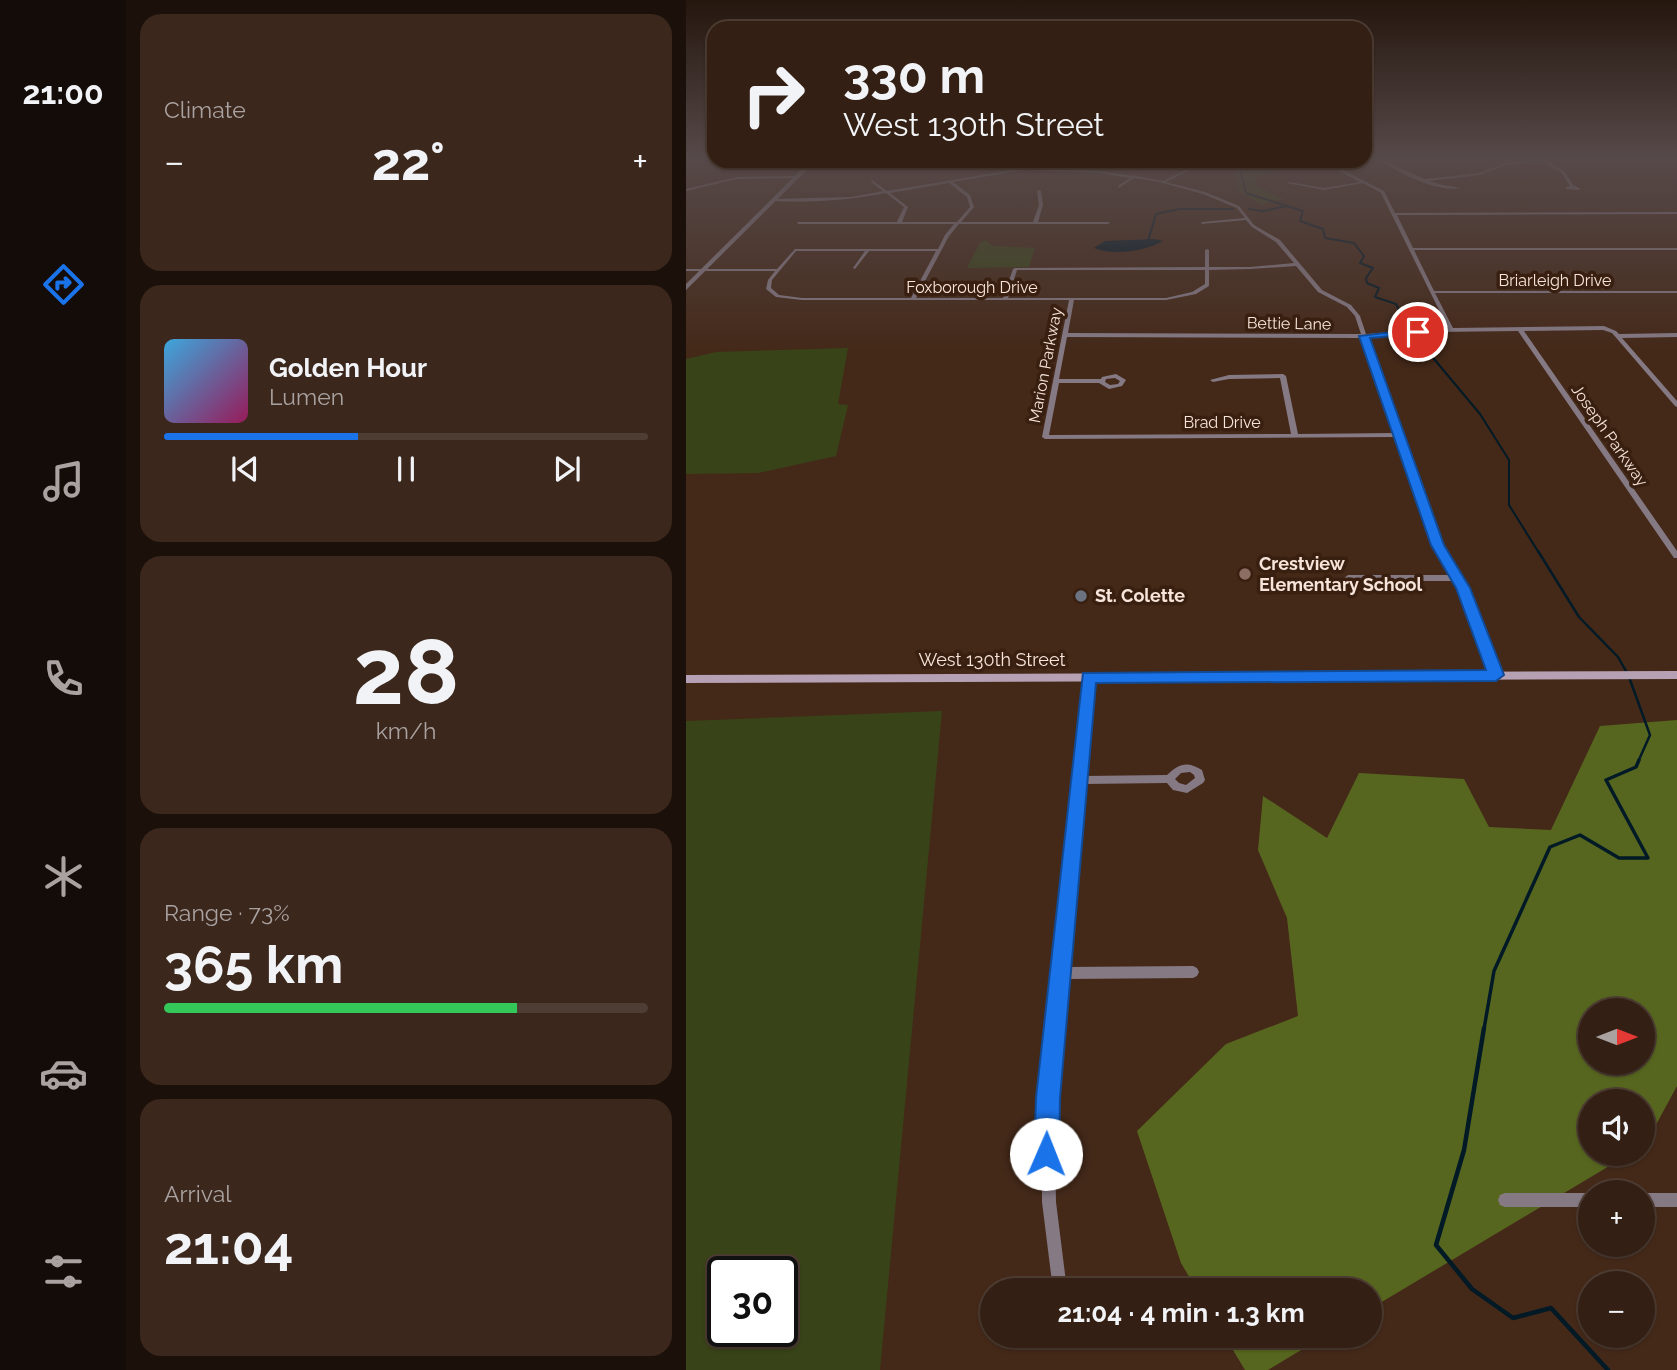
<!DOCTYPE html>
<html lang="en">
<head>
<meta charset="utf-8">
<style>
  body { margin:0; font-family:Raleway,sans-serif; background:#3b271c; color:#f1f3f6; height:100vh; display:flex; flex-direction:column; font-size:26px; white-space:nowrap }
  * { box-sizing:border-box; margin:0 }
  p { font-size:23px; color:#a9a2a0 }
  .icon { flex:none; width:38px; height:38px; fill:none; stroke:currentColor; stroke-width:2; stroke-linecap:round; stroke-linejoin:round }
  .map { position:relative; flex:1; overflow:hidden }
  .side { display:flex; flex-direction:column; gap:14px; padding:14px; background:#1c110a; width:560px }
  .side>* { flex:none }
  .top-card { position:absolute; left:21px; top:21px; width:665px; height:147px; border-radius:21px; box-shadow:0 2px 5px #0004,0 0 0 2px #4e3d33; background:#331f13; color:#f1f3f6; overflow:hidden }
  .needle { width:46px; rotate:90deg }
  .tools { position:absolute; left:892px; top:998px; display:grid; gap:14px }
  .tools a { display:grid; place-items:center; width:77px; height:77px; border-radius:50%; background:#331f13; box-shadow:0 2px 5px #0004,0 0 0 2px #4e3d33; font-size:35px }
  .speed { position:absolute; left:21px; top:1256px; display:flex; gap:14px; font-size:35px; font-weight:700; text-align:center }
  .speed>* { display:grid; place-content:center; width:91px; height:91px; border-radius:50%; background:#331f13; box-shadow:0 2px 5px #0004,0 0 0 2px #4e3d33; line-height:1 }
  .speed .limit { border:4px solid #111; border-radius:10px; background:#fff; color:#111 }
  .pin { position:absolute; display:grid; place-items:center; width:60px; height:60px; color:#fff; margin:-30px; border:4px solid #fff; border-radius:50%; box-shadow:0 2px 7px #0007 }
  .me { position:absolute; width:77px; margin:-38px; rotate:1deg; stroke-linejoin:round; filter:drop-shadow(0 0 5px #0008) }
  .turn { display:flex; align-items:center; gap:24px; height:147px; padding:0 21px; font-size:32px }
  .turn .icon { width:91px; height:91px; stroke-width:2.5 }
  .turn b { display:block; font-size:49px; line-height:60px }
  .big { font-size:52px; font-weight:700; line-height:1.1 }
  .side .widget { flex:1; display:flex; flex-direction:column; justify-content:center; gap:10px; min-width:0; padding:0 24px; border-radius:21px; background:#3b271c }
  .side .dial { align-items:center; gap:0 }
  .dial b { font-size:91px; line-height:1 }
  .song { display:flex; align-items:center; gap:21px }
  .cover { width:84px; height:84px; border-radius:10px; background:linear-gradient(135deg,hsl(200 70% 55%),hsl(330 70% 35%)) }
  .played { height:7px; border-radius:4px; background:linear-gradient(90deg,#1a73e8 40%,#4e3d33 40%) }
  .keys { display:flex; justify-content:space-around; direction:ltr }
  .heat { display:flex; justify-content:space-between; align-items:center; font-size:38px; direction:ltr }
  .charge { height:10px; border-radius:5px; background:linear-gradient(90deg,#34c759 73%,#4e3d33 0) }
  .trip { position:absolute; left:294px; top:1278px; width:402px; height:70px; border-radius:35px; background:#331f13; box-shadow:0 2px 5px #0004,0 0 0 2px #4e3d33; font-weight:700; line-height:70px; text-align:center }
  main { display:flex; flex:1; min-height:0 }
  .tabs { display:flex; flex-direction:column; width:126px; justify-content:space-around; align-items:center; background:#140c08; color:#a9a2a0 }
  .tabs .icon { width:49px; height:49px }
  .tabs .active { color:#1a73e8 }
  .tabs b { font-size:32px; color:#f1f3f6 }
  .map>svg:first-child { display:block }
  .green { fill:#394318; fill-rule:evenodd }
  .forest { fill:#57661f; fill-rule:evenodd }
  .water { fill:#021a26 }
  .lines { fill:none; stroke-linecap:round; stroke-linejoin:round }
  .stream-far3 { stroke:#021a26; stroke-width:2 }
  .stream-far2 { stroke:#021a26; stroke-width:2.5 }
  .stream-far1 { stroke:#021a26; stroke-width:3.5 }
  .stream { stroke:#021a26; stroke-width:4.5 }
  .minor { fill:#857984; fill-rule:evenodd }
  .tertiary { fill:#857984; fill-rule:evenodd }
  .secondary { fill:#b5a1b3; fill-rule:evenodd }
  .route { fill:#1a73e8; stroke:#114b97; stroke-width:2 }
  .education-dot { fill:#8d6e63; stroke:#391f0f; stroke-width:2.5 }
  .worship-dot { fill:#6b7280; stroke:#391f0f; stroke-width:2.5 }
  .labels { text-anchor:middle; stroke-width:7; stroke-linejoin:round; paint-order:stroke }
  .far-street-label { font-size:16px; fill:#f7e4da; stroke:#391f0f }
  .poi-label { font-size:18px; font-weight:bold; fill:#f7e4da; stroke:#391f0f; text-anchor:start }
  .street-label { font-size:18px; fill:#f7e4da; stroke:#391f0f }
</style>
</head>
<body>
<main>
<nav class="tabs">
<b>21:00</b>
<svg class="icon active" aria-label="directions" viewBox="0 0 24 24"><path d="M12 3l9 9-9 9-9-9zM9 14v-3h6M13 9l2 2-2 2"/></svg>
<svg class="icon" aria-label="music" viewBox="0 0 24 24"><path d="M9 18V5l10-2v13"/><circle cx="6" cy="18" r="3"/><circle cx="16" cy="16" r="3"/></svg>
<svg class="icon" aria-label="phone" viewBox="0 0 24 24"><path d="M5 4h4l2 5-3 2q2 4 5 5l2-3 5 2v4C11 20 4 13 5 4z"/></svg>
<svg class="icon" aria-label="climate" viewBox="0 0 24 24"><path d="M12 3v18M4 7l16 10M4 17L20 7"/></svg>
<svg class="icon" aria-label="car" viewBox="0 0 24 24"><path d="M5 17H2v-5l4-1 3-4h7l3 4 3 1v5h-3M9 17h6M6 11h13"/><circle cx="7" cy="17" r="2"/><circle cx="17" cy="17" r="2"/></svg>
<svg class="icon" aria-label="filters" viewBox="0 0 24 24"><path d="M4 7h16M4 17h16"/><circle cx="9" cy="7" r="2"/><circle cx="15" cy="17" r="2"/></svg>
</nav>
<section class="side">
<div class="widget"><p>Climate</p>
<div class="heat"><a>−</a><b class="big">22°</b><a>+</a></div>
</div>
<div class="widget">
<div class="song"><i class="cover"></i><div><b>Golden Hour</b><p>Lumen</p></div></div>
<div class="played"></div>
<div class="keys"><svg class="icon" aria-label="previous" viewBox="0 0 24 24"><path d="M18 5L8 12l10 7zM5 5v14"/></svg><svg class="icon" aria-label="pause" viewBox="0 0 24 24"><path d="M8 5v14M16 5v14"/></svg><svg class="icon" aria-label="next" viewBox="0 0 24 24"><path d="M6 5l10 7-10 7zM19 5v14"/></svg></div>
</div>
<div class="widget dial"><b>28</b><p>km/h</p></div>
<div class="widget"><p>Range · 73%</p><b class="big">365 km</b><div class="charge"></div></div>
<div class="widget"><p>Arrival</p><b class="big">21:04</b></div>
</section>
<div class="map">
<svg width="991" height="1370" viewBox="0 0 991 1370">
  <rect width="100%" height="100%" fill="#442919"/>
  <path class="green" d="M547 161H600L604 169 577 174 568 181 571 186 597 199 576 205 551 190Z
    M299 240 307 246 349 248 343 267 281 268 294 243Z
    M162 348 152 404 162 405 150 456 72 473 0 474V359L30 352Z
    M256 711 194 1370H0V721ZM96 1272V1332H37V1272Z"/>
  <path class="forest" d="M991 720V1086L959 1145 957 1146V1101H905V1153H945L684 1309V1290H511L495 1263 451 1131 540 1044 612 1016 601 918 572 850 577 796 641 838 673 773 778 779 803 827 865 830 914 726ZM905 1010H957V1062H905Z
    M538 1335H640L582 1370H559Z"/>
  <path class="water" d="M469 239 477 241C461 251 426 256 408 248L419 241Z"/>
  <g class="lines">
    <path class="stream-far3" d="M552 161 560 193 617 211 614 221 637 229 639 238 668 243 678 256 674 263 687 268 680 278 681 283 693 288 689 297 710 304 723 329 794 414 823 460V505L853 553
      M563 209 577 211 601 206
      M462 241 470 214 493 209H547"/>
    <path class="stream-far2" d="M852 551 893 617 932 657 940 671
      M943 677 964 735 952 762"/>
    <path class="stream-far1" d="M798 1029 808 971 864 847 894 835 933 858H962L920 780 950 767 953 760"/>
    <path class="stream" d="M798 1028 778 1150 750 1245 786 1289 827 1318 865 1308 922 1370"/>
    <path class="minor" d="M693 159H697L711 167 739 179 793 173 820 163 857 159 878 171 887 185 895 189 893 190 880 189V187L884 186 876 173 858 162 821 165 794 175 743 181 757 185 775 188C753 193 711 173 693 159Z
      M487 161H495L514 165 480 182 519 192 553 206 568 225 594 240 636 290 665 305 674 316 680 334 762 328 695 193 677 183 638 190 601 183 603 182 638 188 674 182 634 161H639L698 191 709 213 991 212V214L711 215 727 248H991V250H728L748 291H991V293H749L767 328 918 326 930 331 933 334 991 333V337L936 338 991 401V407L989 406 926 333 917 330 838 331 991 551V558H988L832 331 750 332 681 338 755 545 781 588 814 675 810 678 806 675 773 588 769 581H662L658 578 662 575H766L747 545 710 437 359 439 356 437 383 300H116L90 297 80 289 82 280 89 271H0V269H91L109 249H252L259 235 268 224H112L111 222H211L218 207 200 193C163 200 126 203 89 201L90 199 165 197 197 191 185 182 186 180 201 191 338 168 414 171 447 176 449 175 451 176 477 181 508 166ZM338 170 414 173 444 178 432 186 433 188 448 178 473 182 517 194 551 208 559 218 516 222 515 224 560 220 566 227 590 242 608 263 564 267H523V250L521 249 519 250V267L329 268 327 269 317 298H230L263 236 273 224H422L424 223 422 222H352L357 205 355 191 353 190 351 191 353 205 347 222H275L288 207 284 195 267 182ZM263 183 281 197 284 207 271 222H216L222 207 204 193ZM110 251H179L167 268 169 269 183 251H250L225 298H116L93 295 85 288 86 280ZM610 266 632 292 661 307 669 316 675 334 382 333 388 300H480L510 294 523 286V270L564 269ZM331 270H519V284L506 292 480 298H322ZM381 337 676 338 709 433 612 434 600 376 597 374 543 375 524 380 527 382 543 379 594 378 605 434 363 435 373 383H413L423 389 436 386 440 380 430 374 416 377 415 379H373ZM429 378 434 381 432 384 424 385 419 382 420 379Z
      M111 176 112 178 51 179 0 191V189L51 177Z
      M402 675 406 678 398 776 481 775C493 763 502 761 516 770L519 780 517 783 501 793 487 790 481 783 397 784 380 967 507 966 511 968 513 972 511 976 507 978 379 979 368 1099 370 1202 381 1290H367L356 1202V1099L398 678ZM504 772 508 775 509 778 500 785 493 783 489 779 495 773Z
      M819 1193H905V1207H819L814 1205 812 1200 814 1195Z
      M957 1193H991V1207H957Z"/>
    <path class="tertiary" d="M986 159H991V162Z
      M124 161H130L0 290V284Z"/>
    <path class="secondary" d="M991 671V679L0 683V675Z"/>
  </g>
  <linearGradient id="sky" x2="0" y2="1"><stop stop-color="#25170e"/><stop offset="0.45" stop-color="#564949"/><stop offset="1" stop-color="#564949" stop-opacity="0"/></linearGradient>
  <rect width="991" height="351" fill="url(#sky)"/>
  <path class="route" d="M732 329 735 334 684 338 758 545 784 588 818 675 810 681 410 683 374 1098 373 1154 369 1163 360 1166 352 1163 348 1154 350 1098 397 673 800 670 770 588 745 545 673 336Z"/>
  <circle class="education-dot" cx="559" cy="574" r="7"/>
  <circle class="worship-dot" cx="395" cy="596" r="7"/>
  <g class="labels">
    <g class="far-street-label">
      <text x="869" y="286">Briarleigh Drive</text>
      <text x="286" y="293">Foxborough Drive</text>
      <text transform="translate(603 323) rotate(1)" y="6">Bettie Lane</text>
      <text transform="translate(359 365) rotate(-79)" y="6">Marion Parkway</text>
      <text x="536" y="428">Brad Drive</text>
      <text transform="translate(924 435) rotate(55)" y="6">Joseph Parkway</text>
    </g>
    <g class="poi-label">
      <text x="573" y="570">Crestview<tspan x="573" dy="21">Elementary School</tspan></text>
      <text x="409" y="602">St. Colette</text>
    </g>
    <g class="street-label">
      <text x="306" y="666">West 130th Street</text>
    </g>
  </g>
</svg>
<div class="tools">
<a><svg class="needle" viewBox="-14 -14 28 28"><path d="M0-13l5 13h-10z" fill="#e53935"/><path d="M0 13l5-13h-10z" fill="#a9a2a0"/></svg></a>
<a><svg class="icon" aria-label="sound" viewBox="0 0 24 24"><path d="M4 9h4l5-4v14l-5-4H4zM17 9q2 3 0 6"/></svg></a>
<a>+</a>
<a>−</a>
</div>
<div class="speed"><div class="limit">30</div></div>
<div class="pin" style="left:732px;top:332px;background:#d93025"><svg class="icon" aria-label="arrive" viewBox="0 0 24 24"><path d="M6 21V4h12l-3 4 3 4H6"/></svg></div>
<svg class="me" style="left:360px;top:1154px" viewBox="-20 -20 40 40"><circle r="19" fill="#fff"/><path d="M0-13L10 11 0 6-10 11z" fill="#1a73e8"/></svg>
<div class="trip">21:04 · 4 min · 1.3 km</div>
<div class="top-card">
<div class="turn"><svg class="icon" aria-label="right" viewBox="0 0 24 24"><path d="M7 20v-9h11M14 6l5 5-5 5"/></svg><div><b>330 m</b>West 130th Street</div></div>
</div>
</div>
</main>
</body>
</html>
